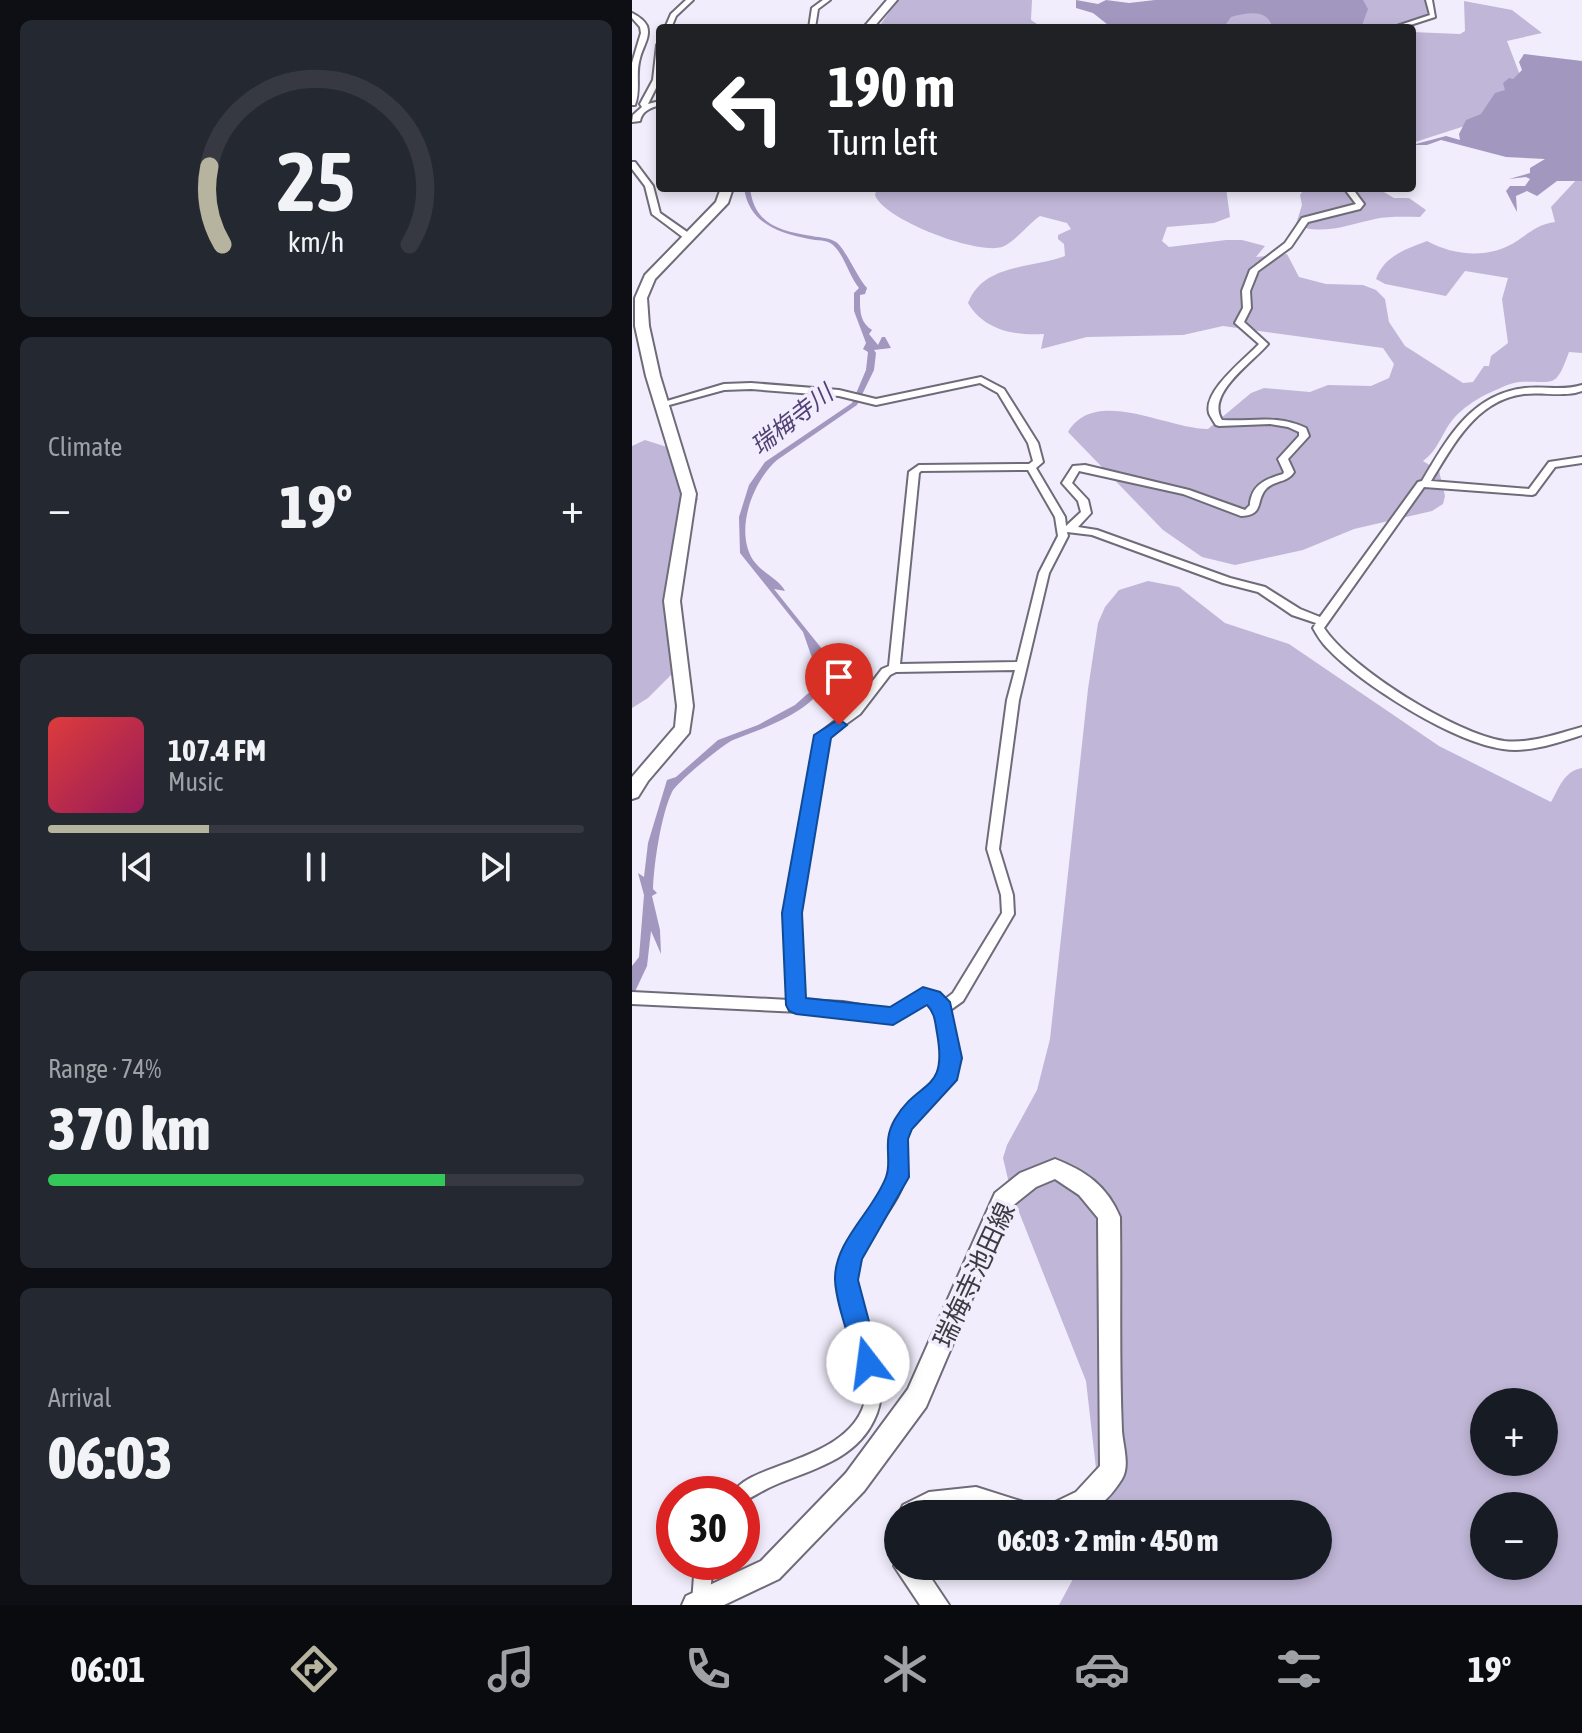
<!DOCTYPE html>
<html lang="en">
<head>
<meta charset="utf-8">
<style>
  body { margin:0; font-family:"Asap Condensed","Noto Sans JP",sans-serif; background:#242831; color:#f1f3f6; height:100vh; display:flex; flex-direction:column; font-size:30px; white-space:nowrap }
  * { box-sizing:border-box; margin:0 }
  p { font-size:26px; color:#9ea1a6 }
  .icon { flex:none; width:44px; height:44px; fill:none; stroke:currentColor; stroke-width:2; stroke-linecap:round; stroke-linejoin:round }
  .map { position:relative; flex:1; overflow:hidden }
  .side { display:flex; flex-direction:column; gap:20px; padding:20px; background:#0d0f14; width:632px }
  .side>* { flex:none }
  .guide { position:absolute; left:24px; top:24px; width:760px; height:168px; border-radius:8px; box-shadow:0 4px 12px #0003; background:#202124; color:#fff; overflow:hidden }
  .controls { position:absolute; left:838px; top:1388px; display:grid; gap:16px }
  .controls a { display:grid; place-items:center; width:88px; height:88px; border-radius:50%; background:#171b24; box-shadow:0 4px 12px #0003; font-size:40px }
  .speed { position:absolute; left:24px; top:1476px; display:flex; gap:16px; font-size:40px; font-weight:700; text-align:center }
  .speed>* { display:grid; place-content:center; width:104px; height:104px; border-radius:50%; background:#171b24; box-shadow:0 4px 12px #0003; line-height:1 }
  .speed .limit { border:12px solid #d22; background:#fff; color:#111 }
  .pin { position:absolute; display:grid; place-items:center; width:68px; height:68px; color:#fff; margin:-82px -34px; border-radius:50% 50% 50% 0; rotate:-45deg; box-shadow:0 0 8px #0007 }
  .pin .icon { rotate:45deg }
  .me { position:absolute; width:88px; margin:-44px; rotate:345deg; stroke-linejoin:round; filter:drop-shadow(0 0 6px #0008) }
  .turn { display:flex; align-items:center; gap:28px; height:168px; padding:0 40px; font-size:36px }
  .turn .icon { width:104px; height:104px; stroke-width:2.5 }
  .turn b { display:block; font-size:56px; line-height:68px }
  .big { font-size:60px; font-weight:800; line-height:1.1 }
  .side .widget { flex:1; display:flex; flex-direction:column; justify-content:center; gap:12px; min-width:0; padding:0 28px; border-radius:12px; background:#242831 }
  .side .dial { align-items:center; gap:0 }
  .dial svg { height:208px; overflow:visible; fill:none; stroke:#363941; stroke-width:7; stroke-linecap:round; text-anchor:middle }
  .dial text { fill:#f1f3f6; stroke:none }
  .song { display:flex; align-items:center; gap:24px }
  .cover { width:96px; height:96px; border-radius:12px; background:linear-gradient(135deg,hsl(0 70% 55%),hsl(330 70% 35%)) }
  .played { height:8px; border-radius:4px; background:linear-gradient(90deg,#b6b49e 30%,#363941 30%) }
  .keys { display:flex; justify-content:space-around; direction:ltr }
  .heat { display:flex; justify-content:space-between; align-items:center; font-size:44px; direction:ltr }
  .charge { height:12px; border-radius:6px; background:linear-gradient(90deg,#34c759 74%,#363941 0) }
  .trip { position:absolute; left:252px; top:1500px; width:448px; height:80px; border-radius:40px; background:#171b24; box-shadow:0 4px 12px #0003; font-weight:800; line-height:80px; text-align:center }
  .menu { display:flex; height:128px; justify-content:space-around; align-items:center; background:#090b0e; color:#9ea1a6 }
  .menu .icon { width:56px; height:56px }
  .menu .active { color:#b6b49e }
  .menu b { font-size:36px; color:#f1f3f6 }
  main { display:flex; flex:1; min-height:0 }
  .map>svg:first-child { display:block }
  .green { fill:#c0b7d8; fill-rule:evenodd }
  .water { fill:#a297bf }
  .lines { fill:none; stroke-linecap:round; stroke-linejoin:round }
  .minor-casing { stroke:#6f6b78; stroke-width:4 }
  .secondary-casing { stroke:#6f6b78; stroke-width:4 }
  .minor { fill:#fff; fill-rule:evenodd }
  .secondary { fill:#fff; fill-rule:evenodd }
  .route { fill:#1a73e8; stroke:#114b97; stroke-width:2 }
  .labels { text-anchor:middle; stroke-width:7; stroke-linejoin:round; paint-order:stroke }
  .water-label { font-size:24px; font-style:italic; fill:#524076; stroke:#f1edfc }
  .near-street-label { font-size:26px; fill:#3c3b40; stroke:#f1edfc }
</style>
</head>
<body>
<main>
<section class="side">
<div class="widget dial"><svg viewBox="0 0 100 80">
<path d="M14 69A42 42 0 1 1 86 69"/>
<path d="M14 69A42 42 0 0 1 9 39" stroke="#b6b49e"/>
<text x="50" y="56" font-size="32" font-weight="700">25</text>
<text x="50" y="72" font-size="11">km/h</text>
</svg></div>
<div class="widget"><p>Climate</p>
<div class="heat"><a>−</a><b class="big">19°</b><a>+</a></div>
</div>
<div class="widget">
<div class="song"><i class="cover"></i><div><b>107.4 FM</b><p>Music</p></div></div>
<div class="played"></div>
<div class="keys"><svg class="icon" aria-label="previous" viewBox="0 0 24 24"><path d="M18 5L8 12l10 7zM5 5v14"/></svg><svg class="icon" aria-label="pause" viewBox="0 0 24 24"><path d="M8 5v14M16 5v14"/></svg><svg class="icon" aria-label="next" viewBox="0 0 24 24"><path d="M6 5l10 7-10 7zM19 5v14"/></svg></div>
</div>
<div class="widget"><p>Range · 74%</p><b class="big">370 km</b><div class="charge"></div></div>
<div class="widget"><p>Arrival</p><b class="big">06:03</b></div>
</section>
<div class="map">
<svg width="950" height="1605" viewBox="0 0 950 1605">
  <rect width="100%" height="100%" fill="#f1edfc"/>
  <path class="green" d="M266 0H400L399 20 411 28H246Z
    M729 0H801L802 4 795 16 772 28H711Z
    M832 1 880 10 910 33 875 41 891 83 839 124 780 143V32L828 34 833 31Z
    M630 10 650 28H580L601 11Z
    M946 178H950V353L937 352C923 391 922 380 888 382 879 382 862 391 853 395 843 400 830 409 823 417 810 431 807 450 791 461L807 471 813 496 811 504 800 511 722 529 671 550 603 565 570 557 531 530 436 432C463 386 535 429 576 429L619 393 632 388 678 392 696 385 739 386 757 378 762 364 751 348 591 326 551 335 455 337 409 349 412 334C382 336 352 330 336 303 352 263 398 269 433 256L432 244 426 239V235L439 229 435 223 408 216C396 224 382 243 370 247 344 255 251 219 243 195L245 188H594L598 217 582 223 535 227 530 241 537 247 594 240H610L633 246 624 257 655 254 667 277 694 284 731 285 744 290 753 299 757 322 773 346 831 383 841 382 852 366H857L859 356 876 343 870 299 876 278 833 271 814 296 753 284 744 279C752 256 774 249 795 241 822 256 858 259 885 241 898 232 907 224 923 222L919 207Z
    M673 188H745L762 198H777L794 210 788 217C774 217 757 216 743 219 720 224 686 237 664 224L670 205 668 195Z
    M13 440 35 447 66 499 37 565 42 672 16 698 0 708V446Z
    M516 581 547 587 593 623 657 644 807 746 919 802C927 788 932 771 950 768V1605H427L448 1566H686V1514H464L466 1486 454 1381 379 1192 371 1158 375 1145 405 1090 418 1039 456 689 466 623 473 607 487 590ZM852 1402H912V1462H852ZM852 1506H912V1566H852Z"/>
  <path class="water" d="M444 0 466 4 474 0 497 3 523 0H731L736 9 729 28H641C635 8 615 13 599 17L591 28H480L461 13 444 8Z
    M892 54 950 61V181H925L905 196 895 191 884 196 885 212 874 191 878 186H893L898 179 894 177 877 179 898 173V168L913 159 874 157 809 140 795 145H780L814 136 828 140 827 134 834 120 849 114 863 93 873 90 871 83 877 78 881 79 890 70 887 62Z
    M112 188H118C122 224 147 231 180 236 189 238 196 237 204 242 213 248 225 277 235 288L233 294 228 295C228 309 227 322 240 330L237 334 246 345 250 337H253L259 348 242 350 244 353 242 370 225 405 145 460C121 481 102 530 121 560 130 573 147 579 153 591L142 589 190 649 199 651 190 654 198 679C176 714 137 726 101 740 90 745 44 783 40 792 29 815 22 863 21 889L25 893 20 896 28 930 29 954 19 931 15 966 0 998V966L7 957 12 895 6 873 12 877 16 843 35 780 44 777 86 740 126 725 163 705 182 688 187 678 171 632 108 553 107 517 117 485 133 462 220 403 234 370 236 352 231 349 234 343 222 311V293L227 288C217 276 213 256 201 245 194 239 185 241 177 239 145 232 117 223 112 188Z"/>
  <g class="lines">
    <defs>
      <path id="minor" d="M54 0H61L44 16 39 28H33L39 14Z
        M191 0H198L186 9 183 28H177L180 8Z
        M794 0H800L803 17 769 28H759L798 15Z
        M0 13C6 16 12 20 15 26 19 37 10 48 8 58 3 74 9 89 3 105H0V63L9 33 8 27 0 18Z
        M28 43V80L16 104 28 101V105C18 108 10 111 8 121L0 122 1 115 10 107 8 104 21 80 25 45Z
        M0 162H3L21 186 28 213 58 234V238H52L20 214 13 186 0 169Z
        M712 188H720L732 204 728 209 676 222 659 247 626 271 618 291 619 308 612 322 636 344C621 362 573 394 590 420 623 422 642 414 674 428L677 436 656 459 662 472C656 483 642 480 634 489 623 501 633 515 609 516L551 494 447 471 440 483 456 500 459 513 446 527 465 530 598 578 633 587 668 609 688 617 786 482 790 481C815 439 839 394 893 388 913 386 931 391 950 385V391L943 393C926 396 909 392 892 394 844 400 822 444 799 481L897 489 917 462 950 457V463L923 467 903 494 900 495 792 487 692 628C718 668 824 734 872 741 898 744 925 734 950 727V735C925 743 897 753 871 749 821 742 730 685 695 648 689 642 685 635 681 628L684 623 660 615 626 592 591 583 460 535 435 532 436 536 417 573 387 700 367 849 381 895 382 914 331 1001 317 1011C329 1050 328 1076 299 1106 291 1115 279 1123 274 1133 267 1148 277 1166 272 1181 262 1213 232 1235 225 1266 212 1319 268 1368 242 1420 223 1460 180 1469 143 1485 131 1490 121 1497 110 1502V1494H101C113 1464 207 1463 230 1410 247 1371 207 1321 207 1280 208 1244 240 1220 254 1189 263 1170 253 1154 259 1136 262 1123 271 1115 280 1107 308 1080 315 1065 307 1026 305 1015 304 1007 293 1002L261 1022 211 1014 0 1004V992L157 1000 154 913 185 735 220 708 250 669 257 666 277 472 287 465 397 464 401 461 396 443 366 393 348 383 244 405 207 396 119 389 92 390 30 407 25 404 92 384 119 383 207 390 244 399 349 377 372 389 406 443 411 462 404 468 433 517 434 526 449 512 446 501 430 483 441 466 453 465 557 490 613 510C621 502 616 509 619 498 623 483 637 478 651 474L652 472 646 459 667 436V432L656 427 638 424 587 426 584 425C583 424 577 414 577 413 571 391 613 359 627 344L603 323 611 308 610 291 618 270 653 243 670 218 724 204ZM396 470 423 517 426 536 407 573 385 662 268 664 287 473 289 471ZM383 670 375 700 355 849 369 895 370 913 321 993 312 1000 305 995 291 990 259 1010 211 1002 170 1000 166 913 196 737 228 714 258 675 264 672Z
        M63 1562H81L77 1605H61L60 1603Z"/>
      <path id="secondary" d="M255 0H265L241 28H231Z
        M89 188H101L96 203 23 279 15 298 17 326 28 376 64 494 48 601 61 706 57 733 16 781 6 797 0 799V777L43 727 45 706 32 601 50 494 14 376 3 326V298L13 275 84 202Z
        M423 1159C454 1171 475 1186 488 1217 489 1288 487 1360 490 1431 491 1445 498 1466 490 1479 467 1515 452 1514 413 1514L417 1505 444 1492 468 1466 466 1218 447 1195 423 1179 404 1187 379 1207 294 1407 232 1491 147 1579 92 1605H50L54 1596 129 1561 214 1473 276 1389 363 1193 388 1173Z
        M344 1487 401 1505 405 1514H267L271 1505 297 1492Z
        M266 1557V1566H291L317 1605H288L262 1566Z"/>
    </defs>
    <use href="#minor" class="minor-casing"/>
    <use href="#secondary" class="secondary-casing"/>
    <use href="#minor" class="minor"/>
    <use href="#secondary" class="secondary"/>
  </g>
  <path class="route" d="M207 719 215 725 199 738 170 913 174 998 258 1007 291 987 308 992 318 1002 330 1058 325 1080 280 1129 276 1139 277 1177 230 1259 226 1280 248 1363 245 1372 236 1375 228 1372 224 1363C218 1339 204 1304 203 1280 202 1241 241 1212 254 1177 261 1158 249 1143 263 1119 287 1078 316 1094 305 1033 303 1022 303 1013 295 1005L261 1025 164 1014 157 1011 154 1005 150 913 182 735Z"/>
  <g class="labels">
    <g class="water-label">
      <text transform="translate(160 420) rotate(-38)" y="8">瑞梅寺川</text>
    </g>
    <g class="near-street-label">
      <text transform="translate(342 1275) rotate(-65)" y="9">瑞梅寺池田線</text>
    </g>
  </g>
</svg>
<div class="controls">
<a>+</a>
<a>−</a>
</div>
<div class="speed"><div class="limit">30</div></div>
<div class="pin" style="left:207px;top:725px;background:#d93025"><svg class="icon" aria-label="arrive" viewBox="0 0 24 24"><path d="M6 21V4h12l-3 4 3 4H6"/></svg></div>
<svg class="me" style="left:236px;top:1363px" viewBox="-20 -20 40 40"><circle r="19" fill="#fff"/><path d="M0-13L10 11 0 6-10 11z" fill="#1a73e8"/></svg>
<div class="trip">06:03 · 2 min · 450 m</div>
<div class="guide">
<div class="turn"><svg class="icon" aria-label="left" viewBox="0 0 24 24"><path d="M17 20v-9H6M10 6l-5 5 5 5"/></svg><div><b>190 m</b>Turn left</div></div>
</div>
</div>
</main>
<nav class="menu">
<b>06:01</b>
<svg class="icon active" aria-label="directions" viewBox="0 0 24 24"><path d="M12 3l9 9-9 9-9-9zM9 14v-3h6M13 9l2 2-2 2"/></svg>
<svg class="icon" aria-label="music" viewBox="0 0 24 24"><path d="M9 18V5l10-2v13"/><circle cx="6" cy="18" r="3"/><circle cx="16" cy="16" r="3"/></svg>
<svg class="icon" aria-label="phone" viewBox="0 0 24 24"><path d="M5 4h4l2 5-3 2q2 4 5 5l2-3 5 2v4C11 20 4 13 5 4z"/></svg>
<svg class="icon" aria-label="climate" viewBox="0 0 24 24"><path d="M12 3v18M4 7l16 10M4 17L20 7"/></svg>
<svg class="icon" aria-label="car" viewBox="0 0 24 24"><path d="M5 17H2v-5l4-1 3-4h7l3 4 3 1v5h-3M9 17h6M6 11h13"/><circle cx="7" cy="17" r="2"/><circle cx="17" cy="17" r="2"/></svg>
<svg class="icon" aria-label="filters" viewBox="0 0 24 24"><path d="M4 7h16M4 17h16"/><circle cx="9" cy="7" r="2"/><circle cx="15" cy="17" r="2"/></svg>
<b>19°</b>
</nav>
</body>
</html>
